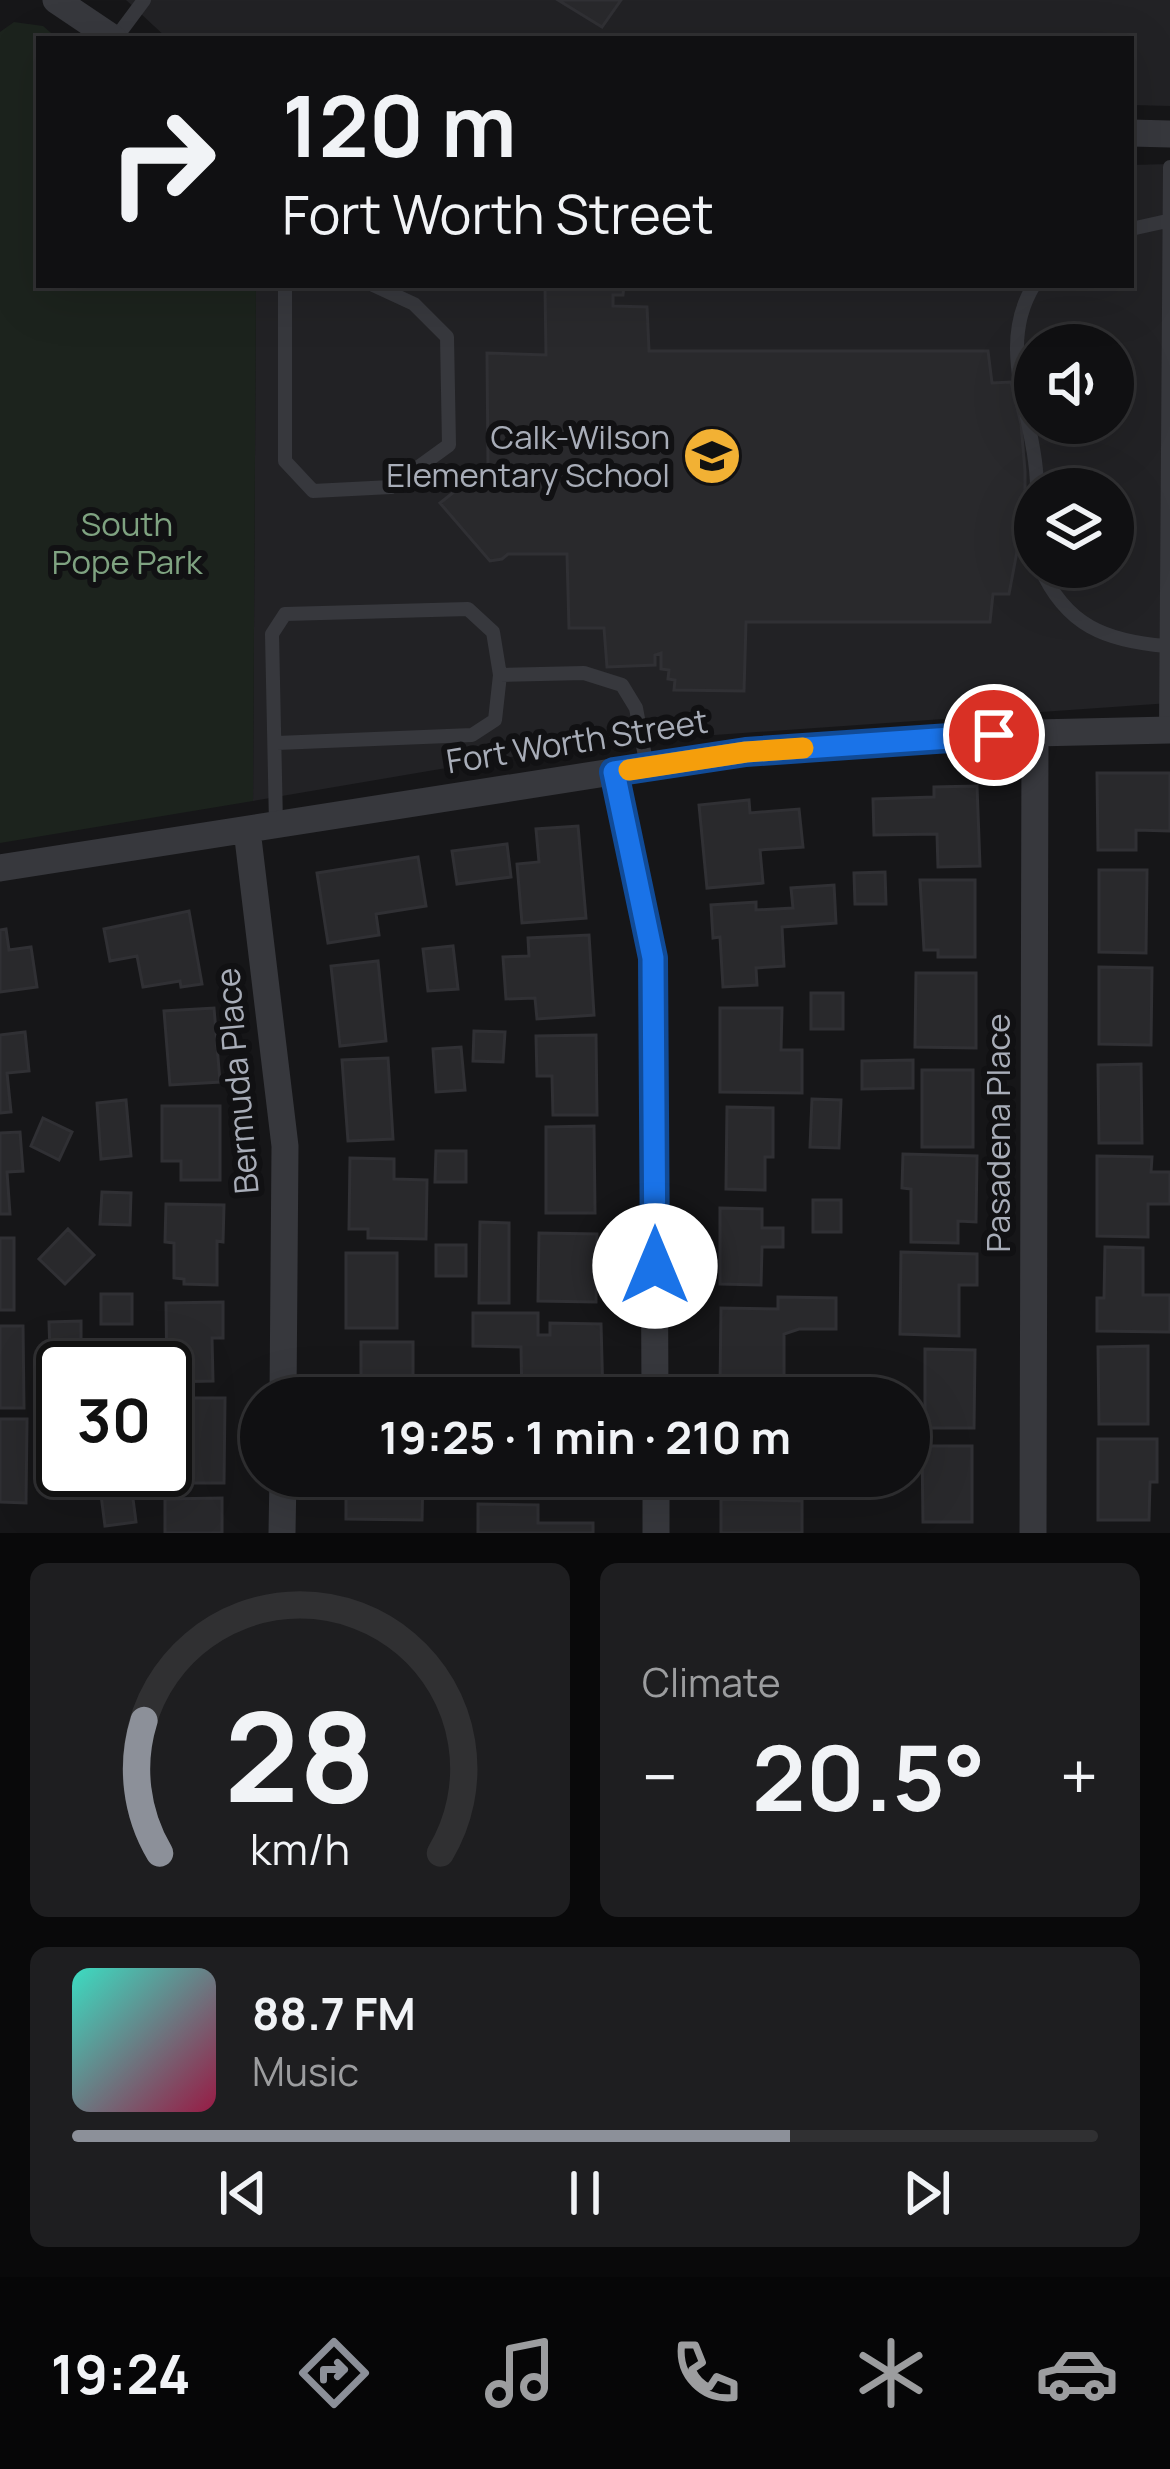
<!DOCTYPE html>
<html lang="en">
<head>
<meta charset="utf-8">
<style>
  body { margin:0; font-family:Manrope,sans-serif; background:#1e1e20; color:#f1f3f6; height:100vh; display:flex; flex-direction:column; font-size:45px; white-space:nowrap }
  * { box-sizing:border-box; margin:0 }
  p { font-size:39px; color:#9c9d9f }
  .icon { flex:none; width:66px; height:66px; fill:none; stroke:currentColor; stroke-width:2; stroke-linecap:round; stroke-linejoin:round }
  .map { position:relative; height:1533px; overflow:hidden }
  .sheet { display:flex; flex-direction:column; gap:30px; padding:30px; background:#09090a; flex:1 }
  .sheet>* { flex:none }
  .top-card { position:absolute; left:36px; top:36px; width:1098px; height:252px; border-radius:0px; box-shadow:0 12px 48px #0002,0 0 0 3px #303032; background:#101012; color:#f1f3f6; overflow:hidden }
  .fabs { position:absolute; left:1014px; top:324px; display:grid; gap:24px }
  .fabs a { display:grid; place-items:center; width:120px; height:120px; border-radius:50%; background:#101012; box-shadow:0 12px 48px #0002,0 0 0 3px #303032; font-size:60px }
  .speed { position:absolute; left:36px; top:1341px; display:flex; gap:24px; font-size:60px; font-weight:700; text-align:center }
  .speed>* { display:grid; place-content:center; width:156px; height:156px; border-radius:50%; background:#101012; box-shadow:0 12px 48px #0002,0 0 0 3px #303032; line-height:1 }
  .speed .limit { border:6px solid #111; border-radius:18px; background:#fff; color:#111 }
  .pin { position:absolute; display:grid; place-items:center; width:102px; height:102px; color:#fff; margin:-51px; border:6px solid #fff; border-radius:50%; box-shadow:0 3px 12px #0007 }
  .me { position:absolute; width:132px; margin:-66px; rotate:0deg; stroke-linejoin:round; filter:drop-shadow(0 0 9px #0008) }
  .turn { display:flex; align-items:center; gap:42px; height:252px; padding:0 48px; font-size:54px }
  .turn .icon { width:156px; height:156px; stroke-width:2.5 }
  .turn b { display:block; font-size:84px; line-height:102px }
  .big { font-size:90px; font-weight:700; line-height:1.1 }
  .sheet .tile { flex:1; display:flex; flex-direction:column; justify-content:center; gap:18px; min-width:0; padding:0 42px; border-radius:18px; background:#1e1e20 }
  .sheet .dial { align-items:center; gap:0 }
  .dial svg { height:312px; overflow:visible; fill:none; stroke:#303032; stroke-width:7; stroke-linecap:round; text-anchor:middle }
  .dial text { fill:#f1f3f6; stroke:none }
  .song { display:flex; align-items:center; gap:36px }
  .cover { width:144px; height:144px; border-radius:18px; background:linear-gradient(135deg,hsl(170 70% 55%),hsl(340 70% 35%)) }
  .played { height:12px; border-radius:6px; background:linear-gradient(90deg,#8c9099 70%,#303032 70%) }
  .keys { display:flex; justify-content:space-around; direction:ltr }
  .heat { display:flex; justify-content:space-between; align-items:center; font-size:66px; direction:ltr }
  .sheet .tiles { flex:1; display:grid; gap:30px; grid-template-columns:1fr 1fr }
  .tile:last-child { grid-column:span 2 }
  .trip { position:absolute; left:240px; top:1377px; width:690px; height:120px; border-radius:60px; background:#101012; box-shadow:0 12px 48px #0002,0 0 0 3px #303032; font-weight:700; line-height:120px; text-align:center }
  .tabs { display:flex; height:192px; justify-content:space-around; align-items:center; background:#060607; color:#9c9d9f }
  .tabs .icon { width:84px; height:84px }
  .tabs .current { color:#8c9099 }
  .tabs b { font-size:54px; color:#f1f3f6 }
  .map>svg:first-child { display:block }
  .built { fill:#222225; fill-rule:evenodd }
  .green { fill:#1c231d }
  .building { fill:#29292c; stroke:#303034; stroke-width:3 }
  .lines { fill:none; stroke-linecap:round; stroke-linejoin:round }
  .lane { stroke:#37383d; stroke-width:14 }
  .street { stroke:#37383d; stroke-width:27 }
  .route-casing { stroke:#114b97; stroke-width:30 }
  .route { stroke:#1a73e8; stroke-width:21 }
  .slow { stroke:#f59e0b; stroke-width:21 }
  .labels { text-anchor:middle; stroke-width:12; stroke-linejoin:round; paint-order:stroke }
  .poi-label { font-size:33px; fill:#a8adb8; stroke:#111113; text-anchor:end }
  .park-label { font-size:33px; fill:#7fa381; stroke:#111113 }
  .street-label { font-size:33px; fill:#a8adb8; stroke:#111113 }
</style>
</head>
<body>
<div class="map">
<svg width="1170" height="1533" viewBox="0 0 1170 1533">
  <rect width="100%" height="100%" fill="#161618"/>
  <path class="built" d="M126 0H1170V106L1131 105V39H168Z
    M1170 164V703L587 744 253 801 256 285H1131V165ZM1035 345H1113V423H1035ZM1035 489H1113V567H1035Z"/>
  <path class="green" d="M14 22 43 26 58 39H39V285H256L253 801 0 843V32Z"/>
  <path class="building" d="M558 0H621L602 27Z
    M537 285H624L623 295H613V306L647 307 649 351H988L992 383 1011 382 1021 424 1025 471V509L1009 594H993L990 622H746L744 691 674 690 675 680 668 679 669 670 661 669V653L655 655V665L607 667 604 628H569L567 554H508L502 559 490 561 440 503 488 465 487 353 546 355 545 286Z
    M1097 773H1170V831L1136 830V850H1098Z
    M977 786 980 866 938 867 937 834 874 835 873 799 934 797V787Z
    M749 800 750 813 799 809 803 847 760 850 763 883 707 888 699 805Z
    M578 826 586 918 522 923 517 864 539 862 536 829Z
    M507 844 511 877 457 884 452 851Z
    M418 857 426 906 376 914 379 935 328 943 317 873Z
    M1099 870H1147L1146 953 1099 952Z
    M885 872 886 904H855L854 873Z
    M920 880H975V957H938V950H924Z
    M834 885 836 923 782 927 784 966 756 968 757 985 723 987 720 937 713 938 711 905 756 902V910L793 908 791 888Z
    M189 911 202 984 181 987 180 981 143 987 137 956 110 961 104 929Z
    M6 929 9 950 31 947 37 987 0 992V930Z
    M589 935 594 1015 537 1019 535 998 506 999 503 957 529 956 528 938Z
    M453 946 458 989 428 991 423 949Z
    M378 961 386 1041 340 1046 331 966Z
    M1099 967 1152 968 1151 1045 1099 1044Z
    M916 973H976V1048L915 1047Z
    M811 993H843V1029H811Z
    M214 1008 220 1082 170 1085 164 1011Z
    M720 1008H782L781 1050H802V1093L720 1092Z
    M474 1031 505 1032 503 1062 473 1061Z
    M25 1032 29 1071 7 1073 11 1112 0 1113V1035Z
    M596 1035 597 1115H553L552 1076H537L536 1036Z
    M461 1047 465 1090 436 1092 433 1049Z
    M388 1058 393 1139 348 1141 342 1060Z
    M913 1060V1088L862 1089V1061Z
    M1141 1064 1142 1143H1099L1098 1065Z
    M922 1070H973V1147H922Z
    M812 1099 841 1100 839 1148 810 1147Z
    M126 1100 131 1156 101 1159 97 1103Z
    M162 1106H220V1180H181V1161H162Z
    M727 1107 773 1108V1157H765V1190L726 1189Z
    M43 1118 72 1132 59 1160 31 1146Z
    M594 1126 595 1213H546V1127Z
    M20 1132 23 1171 7 1172 10 1214H0V1133Z
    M436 1151H466V1182H435Z
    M903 1154 977 1156 976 1222 958 1221V1243L911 1242V1189L902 1188Z
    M1097 1156 1152 1157 1151 1172H1170V1204H1148V1237L1097 1236Z
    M350 1158 394 1159V1179L427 1180 426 1239 368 1238V1229H349Z
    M102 1192 131 1193 130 1225 100 1224Z
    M813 1200H841V1232H813Z
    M166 1204 224 1205 223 1242 217 1241V1285L184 1284V1279L174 1278V1243L165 1242Z
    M720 1208 762 1209V1228H783V1247H762L761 1285 720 1284Z
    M480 1222 509 1223V1303H479Z
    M68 1229 94 1255 65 1284 39 1259Z
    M539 1233 597 1234 596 1302 538 1301Z
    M0 1238H14V1310H0Z
    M436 1245H466V1276H436Z
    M1105 1247 1143 1248V1295H1170V1332L1097 1331V1298H1104Z
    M901 1252 977 1254V1285H959V1336L900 1334Z
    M346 1253H397V1328H346Z
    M101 1294H132V1324H101Z
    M778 1297 836 1298V1329H799L784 1334V1390L720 1389 721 1308 778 1309Z
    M223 1302V1338H212L213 1381 167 1382 166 1303Z
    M473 1313H538V1335H550V1323L601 1324 603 1398H522L521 1347 473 1346Z
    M81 1321V1352L50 1353 49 1322Z
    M0 1326H23L24 1408H0Z
    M361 1342H413V1398H347V1393H361Z
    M1148 1346V1424H1099L1098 1347Z
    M925 1349 975 1350 974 1428H925Z
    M177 1398H225L224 1483H176Z
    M0 1419H27L26 1503 0 1502Z
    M1098 1439H1157V1482H1150L1149 1520H1098Z
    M922 1446H972V1522H923Z
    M346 1476H423L422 1520 346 1519Z
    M541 1476H594L593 1497H541Z
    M738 1476H774V1483L738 1482Z
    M132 1491 136 1522 105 1526 101 1495Z
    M222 1498V1533H165V1499Z
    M721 1499 802 1501V1533H721Z
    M478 1504 538 1505V1523H593V1533H478Z"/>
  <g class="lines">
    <path class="lane" d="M115 39 144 0
      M1131 229 1167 221
      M285 285V461L313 491 391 487 449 445 447 337 414 304 373 285
      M1034 285C994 350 1037 419 1037 489
      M1040 567C1066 626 1106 641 1166 646
      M500 675 584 673 622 685 636 708 647 767
      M1166 731 1170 167
      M276 824 272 634 285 614 468 609 493 632 500 675 495 720 472 735 277 743"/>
    <path class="street" d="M56 0 114 39
      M1131 133 1170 134
      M614 772 653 958 655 1398
      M247 830 285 1146 283 1398
      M0 868 746 751 1035 733 1170 730
      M656 1476V1533
      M282 1533 283 1476
      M1033 1533 1035 733"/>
  </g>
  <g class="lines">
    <defs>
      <path id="route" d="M655 1266 653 958 614 772 746 752 994 735"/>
    </defs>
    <use href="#route" class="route-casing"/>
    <use href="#route" class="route"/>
    <path class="slow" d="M629 770 746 752 803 748"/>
  </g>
  <defs>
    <symbol id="school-disc" viewBox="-11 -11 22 22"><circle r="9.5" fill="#f2b134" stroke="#111113"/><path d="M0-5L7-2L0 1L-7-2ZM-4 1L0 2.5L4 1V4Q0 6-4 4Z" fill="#111"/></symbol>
  </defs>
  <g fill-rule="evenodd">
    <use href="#school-disc" x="679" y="423" width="66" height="66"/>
  </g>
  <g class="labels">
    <g class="poi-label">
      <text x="670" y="449">Calk-Wilson<tspan x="670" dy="38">Elementary School</tspan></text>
    </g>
    <g class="park-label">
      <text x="127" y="536">South<tspan x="127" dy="38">Pope Park</tspan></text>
    </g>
    <g class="street-label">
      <text transform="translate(577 741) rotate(-9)" y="12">Fort Worth Street</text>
      <text transform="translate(237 1081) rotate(-95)" y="12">Bermuda Place</text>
      <text transform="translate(998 1133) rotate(-90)" y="12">Pasadena Place</text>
    </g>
  </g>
</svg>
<div class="fabs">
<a><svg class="icon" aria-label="sound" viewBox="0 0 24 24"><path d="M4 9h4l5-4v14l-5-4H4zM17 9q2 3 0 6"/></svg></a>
<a><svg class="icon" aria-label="layers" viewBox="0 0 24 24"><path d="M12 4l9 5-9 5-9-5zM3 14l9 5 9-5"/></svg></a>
</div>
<div class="speed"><div class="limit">30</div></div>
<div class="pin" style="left:994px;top:735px;background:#d93025"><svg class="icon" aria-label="arrive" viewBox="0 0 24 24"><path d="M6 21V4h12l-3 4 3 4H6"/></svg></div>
<svg class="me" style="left:655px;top:1266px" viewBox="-20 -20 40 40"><circle r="19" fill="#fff"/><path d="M0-13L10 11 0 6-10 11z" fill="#1a73e8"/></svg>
<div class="trip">19:25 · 1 min · 210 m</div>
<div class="top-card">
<div class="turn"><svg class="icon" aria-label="right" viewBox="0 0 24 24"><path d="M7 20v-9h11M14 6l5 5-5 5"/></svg><div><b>120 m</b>Fort Worth Street</div></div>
</div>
</div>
<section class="sheet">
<div class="tiles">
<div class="tile dial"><svg viewBox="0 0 100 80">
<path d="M14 69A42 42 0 1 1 86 69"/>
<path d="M14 69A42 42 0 0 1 10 35" stroke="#8c9099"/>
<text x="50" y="56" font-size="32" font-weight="700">28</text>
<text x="50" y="72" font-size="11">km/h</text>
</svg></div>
<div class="tile"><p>Climate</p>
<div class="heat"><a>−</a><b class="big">20.5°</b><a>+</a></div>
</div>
<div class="tile">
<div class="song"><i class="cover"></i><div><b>88.7 FM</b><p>Music</p></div></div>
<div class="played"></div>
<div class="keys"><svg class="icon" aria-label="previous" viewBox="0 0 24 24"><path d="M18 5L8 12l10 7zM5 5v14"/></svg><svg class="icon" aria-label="pause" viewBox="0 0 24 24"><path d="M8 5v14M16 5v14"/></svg><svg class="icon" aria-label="next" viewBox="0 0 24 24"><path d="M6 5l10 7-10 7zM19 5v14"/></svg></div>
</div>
</div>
</section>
<nav class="tabs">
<b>19:24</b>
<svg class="icon current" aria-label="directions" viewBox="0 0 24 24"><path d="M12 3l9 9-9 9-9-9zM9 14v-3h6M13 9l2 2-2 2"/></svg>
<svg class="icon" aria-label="music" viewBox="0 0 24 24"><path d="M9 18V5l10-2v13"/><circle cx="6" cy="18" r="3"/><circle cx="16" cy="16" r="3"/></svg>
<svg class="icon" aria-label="phone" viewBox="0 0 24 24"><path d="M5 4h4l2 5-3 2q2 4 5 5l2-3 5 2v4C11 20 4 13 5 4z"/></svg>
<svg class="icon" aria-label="climate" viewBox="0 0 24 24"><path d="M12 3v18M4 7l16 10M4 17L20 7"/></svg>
<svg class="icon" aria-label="car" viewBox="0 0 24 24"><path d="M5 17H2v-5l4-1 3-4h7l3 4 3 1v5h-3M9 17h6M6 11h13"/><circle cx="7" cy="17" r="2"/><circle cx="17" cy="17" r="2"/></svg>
</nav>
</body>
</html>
